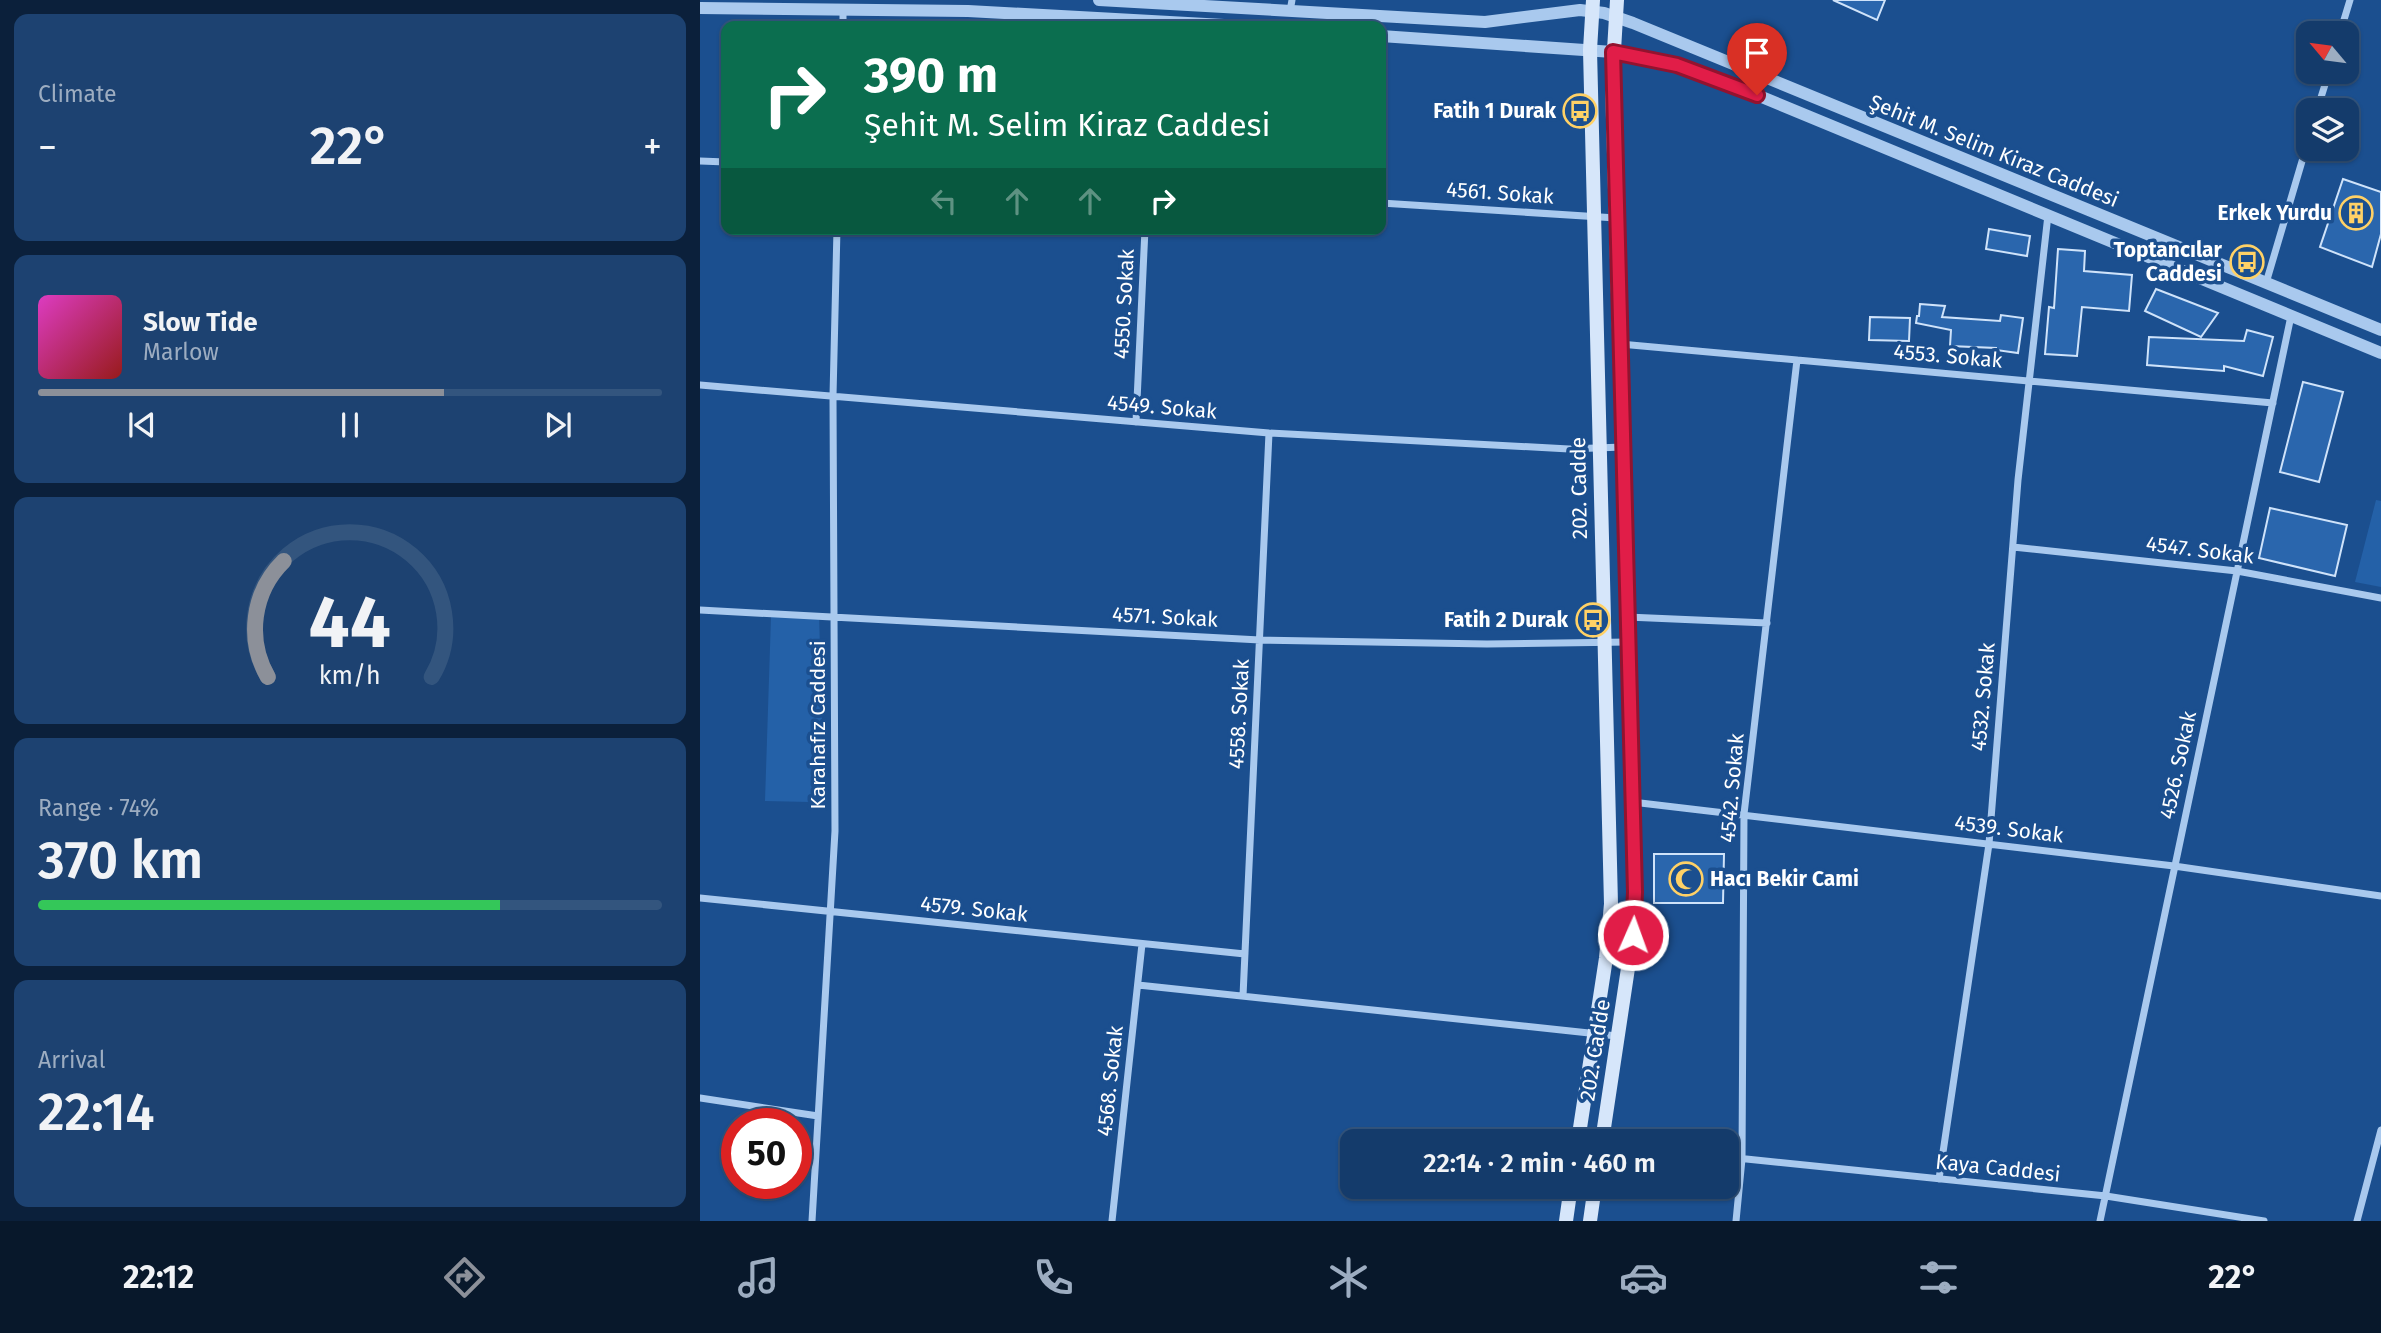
<!DOCTYPE html>
<html lang="en">
<head>
<meta charset="utf-8">
<style>
  body { margin:0; font-family:"Fira Sans",sans-serif; background:#1d4271; color:#f1f3f6; height:100vh; display:flex; flex-direction:column; font-size:26px; white-space:nowrap }
  * { box-sizing:border-box; margin:0 }
  p { font-size:23px; color:#9dadc1 }
  .icon { flex:none; width:38px; height:38px; fill:none; stroke:currentColor; stroke-width:2; stroke-linecap:round; stroke-linejoin:round }
  .map { position:relative; flex:1; overflow:hidden }
  .drawer { display:flex; flex-direction:column; gap:14px; padding:14px; background:#0b203b; width:700px }
  .drawer>* { flex:none }
  .hud { position:absolute; left:21px; top:21px; width:665px; height:214px; border-radius:14px; box-shadow:0 2px 5px #0004,0 0 0 2px #33557e; background:#0b6e4f; color:#fff; overflow:hidden }
  .needle { width:46px; rotate:299deg }
  .fabs { position:absolute; left:1596px; top:21px; display:grid; gap:14px }
  .fabs a { display:grid; place-items:center; width:63px; height:63px; border-radius:14px; background:#143b6b; box-shadow:0 2px 5px #0004,0 0 0 2px #33557e; font-size:35px }
  .speed { position:absolute; left:21px; top:1108px; display:flex; gap:14px; font-size:35px; font-weight:700; text-align:center }
  .speed>* { display:grid; place-content:center; width:91px; height:91px; border-radius:50%; background:#143b6b; box-shadow:0 2px 5px #0004,0 0 0 2px #33557e; line-height:1 }
  .speed .limit { border:10px solid #d22; background:#fff; color:#111 }
  .pin { position:absolute; display:grid; place-items:center; width:60px; height:60px; color:#fff; margin:-72px -30px; border-radius:50% 50% 50% 0; rotate:-45deg; box-shadow:0 0 7px #0007 }
  .pin .icon { rotate:45deg }
  .me { position:absolute; width:77px; margin:-38px; rotate:2deg; stroke-linejoin:round; filter:drop-shadow(0 0 5px #0008) }
  .turn { display:flex; align-items:center; gap:24px; height:147px; padding:0 28px; font-size:32px }
  .turn .icon { width:91px; height:91px; stroke-width:2.5 }
  .turn b { display:block; font-size:49px; line-height:60px }
  .lanes { display:flex; align-items:center; height:66px; padding:0 28px; background:#0003; justify-content:center; gap:35px; direction:ltr }
  .lanes .off { opacity:.35 }
  .big { font-size:52px; font-weight:600; line-height:1.1 }
  .drawer .card { flex:1; display:flex; flex-direction:column; justify-content:center; gap:10px; min-width:0; padding:0 24px; border-radius:14px; background:#1d4271 }
  .drawer .dial { align-items:center; gap:0 }
  .dial svg { height:182px; overflow:visible; fill:none; stroke:#33557e; stroke-width:7; stroke-linecap:round; text-anchor:middle }
  .dial text { fill:#f1f3f6; stroke:none }
  .song { display:flex; align-items:center; gap:21px }
  .cover { width:84px; height:84px; border-radius:10px; background:linear-gradient(135deg,hsl(310 70% 55%),hsl(0 70% 35%)) }
  .played { height:7px; border-radius:4px; background:linear-gradient(90deg,#8c9099 65%,#33557e 65%) }
  .keys { display:flex; justify-content:space-around; direction:ltr }
  .heat { display:flex; justify-content:space-between; align-items:center; font-size:38px; direction:ltr }
  .charge { height:10px; border-radius:5px; background:linear-gradient(90deg,#34c759 74%,#33557e 0) }
  .trip { position:absolute; left:640px; top:1129px; width:399px; height:70px; border-radius:14px; background:#143b6b; box-shadow:0 2px 5px #0004,0 0 0 2px #33557e; font-weight:600; line-height:70px; text-align:center }
  .tab-bar { display:flex; height:112px; justify-content:space-around; align-items:center; background:#08182b; color:#9dadc1 }
  .tab-bar .icon { width:49px; height:49px }
  .tab-bar .active { color:#8c9099 }
  .tab-bar b { font-size:32px; color:#f1f3f6 }
  main { display:flex; flex:1; min-height:0 }
  .map>svg:first-child { display:block }
  .green { fill:#2461a8 }
  .building { fill:#2a66ad; stroke:#cfe3fa; stroke-width:2 }
  .lines { fill:none; stroke-linecap:round; stroke-linejoin:round }
  .minor { stroke:#a9c9ee; stroke-width:7 }
  .tertiary { stroke:#a9c9ee; stroke-width:12 }
  .secondary { stroke:#d6e6fa; stroke-width:14 }
  .route-casing { stroke:#92132f; stroke-width:18 }
  .route { stroke:#e11d48; stroke-width:12 }
  .labels { text-anchor:middle; stroke-width:7; stroke-linejoin:round; paint-order:stroke }
  .poi-label { font-size:21px; font-weight:bold; fill:#fff; stroke:#1b4f8f; text-anchor:end }
  .street-label { font-size:21px; fill:#fff; stroke:#1b4f8f }
</style>
</head>
<body>
<main>
<section class="drawer">
<div class="card"><p>Climate</p>
<div class="heat"><a>−</a><b class="big">22°</b><a>+</a></div>
</div>
<div class="card">
<div class="song"><i class="cover"></i><div><b>Slow Tide</b><p>Marlow</p></div></div>
<div class="played"></div>
<div class="keys"><svg class="icon" aria-label="previous" viewBox="0 0 24 24"><path d="M18 5L8 12l10 7zM5 5v14"/></svg><svg class="icon" aria-label="pause" viewBox="0 0 24 24"><path d="M8 5v14M16 5v14"/></svg><svg class="icon" aria-label="next" viewBox="0 0 24 24"><path d="M6 5l10 7-10 7zM19 5v14"/></svg></div>
</div>
<div class="card dial"><svg viewBox="0 0 100 80">
<path d="M14 69A42 42 0 1 1 86 69"/>
<path d="M14 69A42 42 0 0 1 21 18" stroke="#8c9099"/>
<text x="50" y="56" font-size="32" font-weight="700">44</text>
<text x="50" y="72" font-size="11">km/h</text>
</svg></div>
<div class="card"><p>Range · 74%</p><b class="big">370 km</b><div class="charge"></div></div>
<div class="card"><p>Arrival</p><b class="big">22:14</b></div>
</section>
<div class="map">
<svg width="1681" height="1221" viewBox="0 0 1681 1221">
  <rect width="100%" height="100%" fill="#1b4f8f"/>
  <path class="green" d="M1676 500 1681 501V587L1655 582Z
    M119 613 124 791 110 802 65 801 71 617Z"/>
  <path class="building" d="M1133 0H1185L1177 20Z
    M1643 179 1681 192V234L1672 267 1620 247Z
    M1289 229 1330 236 1327 256 1286 249Z
    M1358 249 1385 251 1384 271 1432 275 1429 311 1382 307 1377 356 1345 354 1349 307 1354 308Z
    M1456 289 1518 313 1501 337 1445 311Z
    M1220 304 1245 306 1242 317 1300 321 1301 315 1323 318 1318 353 1296 350V348L1250 346 1251 330 1216 323 1217 316H1219Z
    M1170 317 1210 318 1209 341 1169 340Z
    M1547 330 1573 337 1563 376 1524 366V371L1447 365 1449 337 1544 341Z
    M1603 382 1643 392 1619 482 1580 472Z
    M1570 508 1647 525 1635 576 1559 558Z
    M954 854H1024L1023 903H954Z"/>
  <g class="lines">
    <path class="minor" d="M590 11 592 0
      M143 26V10
      M1640 33 1650 0
      M1617 110 1629 72
      M0 161 26 162
      M681 203 916 218
      M1566 283 1608 141
      M920 344 1573 403
      M0 385 569 433 869 449 923 447
      M436 422 445 229
      M1313 547 1537 571 1681 598
      M0 610 560 640 787 644 928 642
      M927 617 1067 623
      M932 802 1474 866 1681 896
      M0 898 545 954
      M438 985 917 1036
      M543 996 569 433
      M0 1098 118 1116
      M1027 1157 1406 1196 1564 1221
      M1239 1179 1289 844 1318 480 1348 215
      M112 1221 135 831 133 396 137 229
      M412 1221 442 944
      M1036 1221 1042 1159 1044 814 1097 360
      M1400 1221 1591 316
      M1657 1221 1681 1130"/>
    <path class="tertiary" d="M399 0 785 22 880 10 904 13 933 23 1681 330
      M0 8 268 11 542 26
      M681 36 913 52 951 58 1011 76 1681 353"/>
    <path class="secondary" d="M878 1141 906 958 911 904 890 50 893 0
      M902 1141 933 935 935 892 912 84 917 0
      M866 1221 871 1186
      M890 1221 895 1186"/>
  </g>
  <g class="lines">
    <defs>
      <path id="route" d="M933 935 935 892 913 52 977 65 1057 95"/>
    </defs>
    <use href="#route" class="route-casing"/>
    <use href="#route" class="route"/>
  </g>
  <defs>
    <symbol id="bus-ring" viewBox="-11 -11 22 22"><circle r="9.5" fill="#1b4f8f" stroke="#ffd166" stroke-width="1.5"/><path d="M-5-6H5V4H4V6H2V4H-2V6H-4V4H-5ZM-3.5-4V0h7V-4ZM-3.5 1.2v1.5H-2V1.2ZM2 1.2v1.5H3.5V1.2Z" fill="#ffd166"/></symbol>
    <symbol id="building-ring" viewBox="-11 -11 22 22"><circle r="9.5" fill="#1b4f8f" stroke="#ffd166" stroke-width="1.5"/><path d="M-4-6H4V6H1V3H-1V6H-4ZM-2.5-4.3h1.7v1.8h-1.7ZM.8-4.3h1.7v1.8H.8ZM-2.5-1h1.7V.8h-1.7ZM.8-1h1.7V.8H.8Z" fill="#ffd166"/></symbol>
    <symbol id="mosque-ring" viewBox="-11 -11 22 22"><circle r="9.5" fill="#1b4f8f" stroke="#ffd166" stroke-width="1.5"/><path d="M3.5-4.9A6 6 0 1 0 3.5 4.9A5 5 0 1 1 3.5-4.9Z" fill="#ffd166"/></symbol>
  </defs>
  <g fill-rule="evenodd">
    <use href="#bus-ring" x="861" y="92" width="38" height="38"/>
    <use href="#building-ring" x="1637" y="194" width="38" height="38"/>
    <use href="#bus-ring" x="1528" y="243" width="38" height="38"/>
    <use href="#bus-ring" x="874" y="601" width="38" height="38"/>
    <use href="#mosque-ring" x="967" y="860" width="38" height="38"/>
  </g>
  <g class="labels">
    <g class="poi-label">
      <text x="856" y="118">Fatih 1 Durak</text>
      <text x="1632" y="220">Erkek Yurdu</text>
      <text x="1522" y="257">Toptancılar<tspan x="1522" dy="24">Caddesi</tspan></text>
      <text x="868" y="627">Fatih 2 Durak</text>
      <text x="1010" y="886" text-anchor="start">Hacı Bekir Cami</text>
    </g>
    <g class="street-label">
      <text transform="translate(1294 151) rotate(22)" y="7">Şehit M. Selim Kiraz Caddesi</text>
      <text transform="translate(800 193) rotate(4)" y="7">4561. Sokak</text>
      <text transform="translate(424 304) rotate(-87)" y="7">4550. Sokak</text>
      <text transform="translate(1248 356) rotate(5)" y="7">4553. Sokak</text>
      <text transform="translate(462 407) rotate(5)" y="7">4549. Sokak</text>
      <text transform="translate(879 488) rotate(-91)" y="7">202. Cadde</text>
      <text transform="translate(1500 550) rotate(7)" y="7">4547. Sokak</text>
      <text transform="translate(465 617) rotate(3)" y="7">4571. Sokak</text>
      <text transform="translate(1283 697) rotate(-85)" y="7">4532. Sokak</text>
      <text transform="translate(539 714) rotate(-87)" y="7">4558. Sokak</text>
      <text transform="translate(118 725) rotate(-90)" y="7">Karahafız Caddesi</text>
      <text transform="translate(1478 765) rotate(-78)" y="7">4526. Sokak</text>
      <text transform="translate(1032 788) rotate(-85)" y="7">4542. Sokak</text>
      <text transform="translate(1309 829) rotate(7)" y="7">4539. Sokak</text>
      <text transform="translate(274 909) rotate(6)" y="7">4579. Sokak</text>
      <text transform="translate(895 1050) rotate(-81)" y="7">202. Cadde</text>
      <text transform="translate(410 1081) rotate(-84)" y="7">4568. Sokak</text>
      <text transform="translate(1298 1168) rotate(6)" y="7">Kaya Caddesi</text>
    </g>
  </g>
</svg>
<div class="fabs">
<a><svg class="needle" viewBox="-14 -14 28 28"><path d="M0-13l5 13h-10z" fill="#e53935"/><path d="M0 13l5-13h-10z" fill="#9dadc1"/></svg></a>
<a><svg class="icon" aria-label="layers" viewBox="0 0 24 24"><path d="M12 4l9 5-9 5-9-5zM3 14l9 5 9-5"/></svg></a>
</div>
<div class="speed"><div class="limit">50</div></div>
<div class="pin" style="left:1057px;top:95px;background:#d93025"><svg class="icon" aria-label="arrive" viewBox="0 0 24 24"><path d="M6 21V4h12l-3 4 3 4H6"/></svg></div>
<svg class="me" style="left:933px;top:935px" viewBox="-20 -20 40 40"><circle r="17" fill="#e11d48" stroke="#fff" stroke-width="3"/><path d="M0-11L8 9 0 5-8 9z" fill="#fff"/></svg>
<div class="trip">22:14 · 2 min · 460 m</div>
<div class="hud">
<div class="turn"><svg class="icon" aria-label="right" viewBox="0 0 24 24"><path d="M7 20v-9h11M14 6l5 5-5 5"/></svg><div><b>390 m</b>Şehit M. Selim Kiraz Caddesi</div></div>
<div class="lanes"><svg class="icon off" aria-label="left" viewBox="0 0 24 24"><path d="M17 20v-9H6M10 6l-5 5 5 5"/></svg><svg class="icon off" aria-label="ahead" viewBox="0 0 24 24"><path d="M12 20V5M6 11l6-6 6 6"/></svg><svg class="icon off" aria-label="ahead" viewBox="0 0 24 24"><path d="M12 20V5M6 11l6-6 6 6"/></svg><svg class="icon" aria-label="right" viewBox="0 0 24 24"><path d="M7 20v-9h11M14 6l5 5-5 5"/></svg></div>
</div>
</div>
</main>
<nav class="tab-bar">
<b>22:12</b>
<svg class="icon active" aria-label="directions" viewBox="0 0 24 24"><path d="M12 3l9 9-9 9-9-9zM9 14v-3h6M13 9l2 2-2 2"/></svg>
<svg class="icon" aria-label="music" viewBox="0 0 24 24"><path d="M9 18V5l10-2v13"/><circle cx="6" cy="18" r="3"/><circle cx="16" cy="16" r="3"/></svg>
<svg class="icon" aria-label="phone" viewBox="0 0 24 24"><path d="M5 4h4l2 5-3 2q2 4 5 5l2-3 5 2v4C11 20 4 13 5 4z"/></svg>
<svg class="icon" aria-label="climate" viewBox="0 0 24 24"><path d="M12 3v18M4 7l16 10M4 17L20 7"/></svg>
<svg class="icon" aria-label="car" viewBox="0 0 24 24"><path d="M5 17H2v-5l4-1 3-4h7l3 4 3 1v5h-3M9 17h6M6 11h13"/><circle cx="7" cy="17" r="2"/><circle cx="17" cy="17" r="2"/></svg>
<svg class="icon" aria-label="filters" viewBox="0 0 24 24"><path d="M4 7h16M4 17h16"/><circle cx="9" cy="7" r="2"/><circle cx="15" cy="17" r="2"/></svg>
<b>22°</b>
</nav>
</body>
</html>
